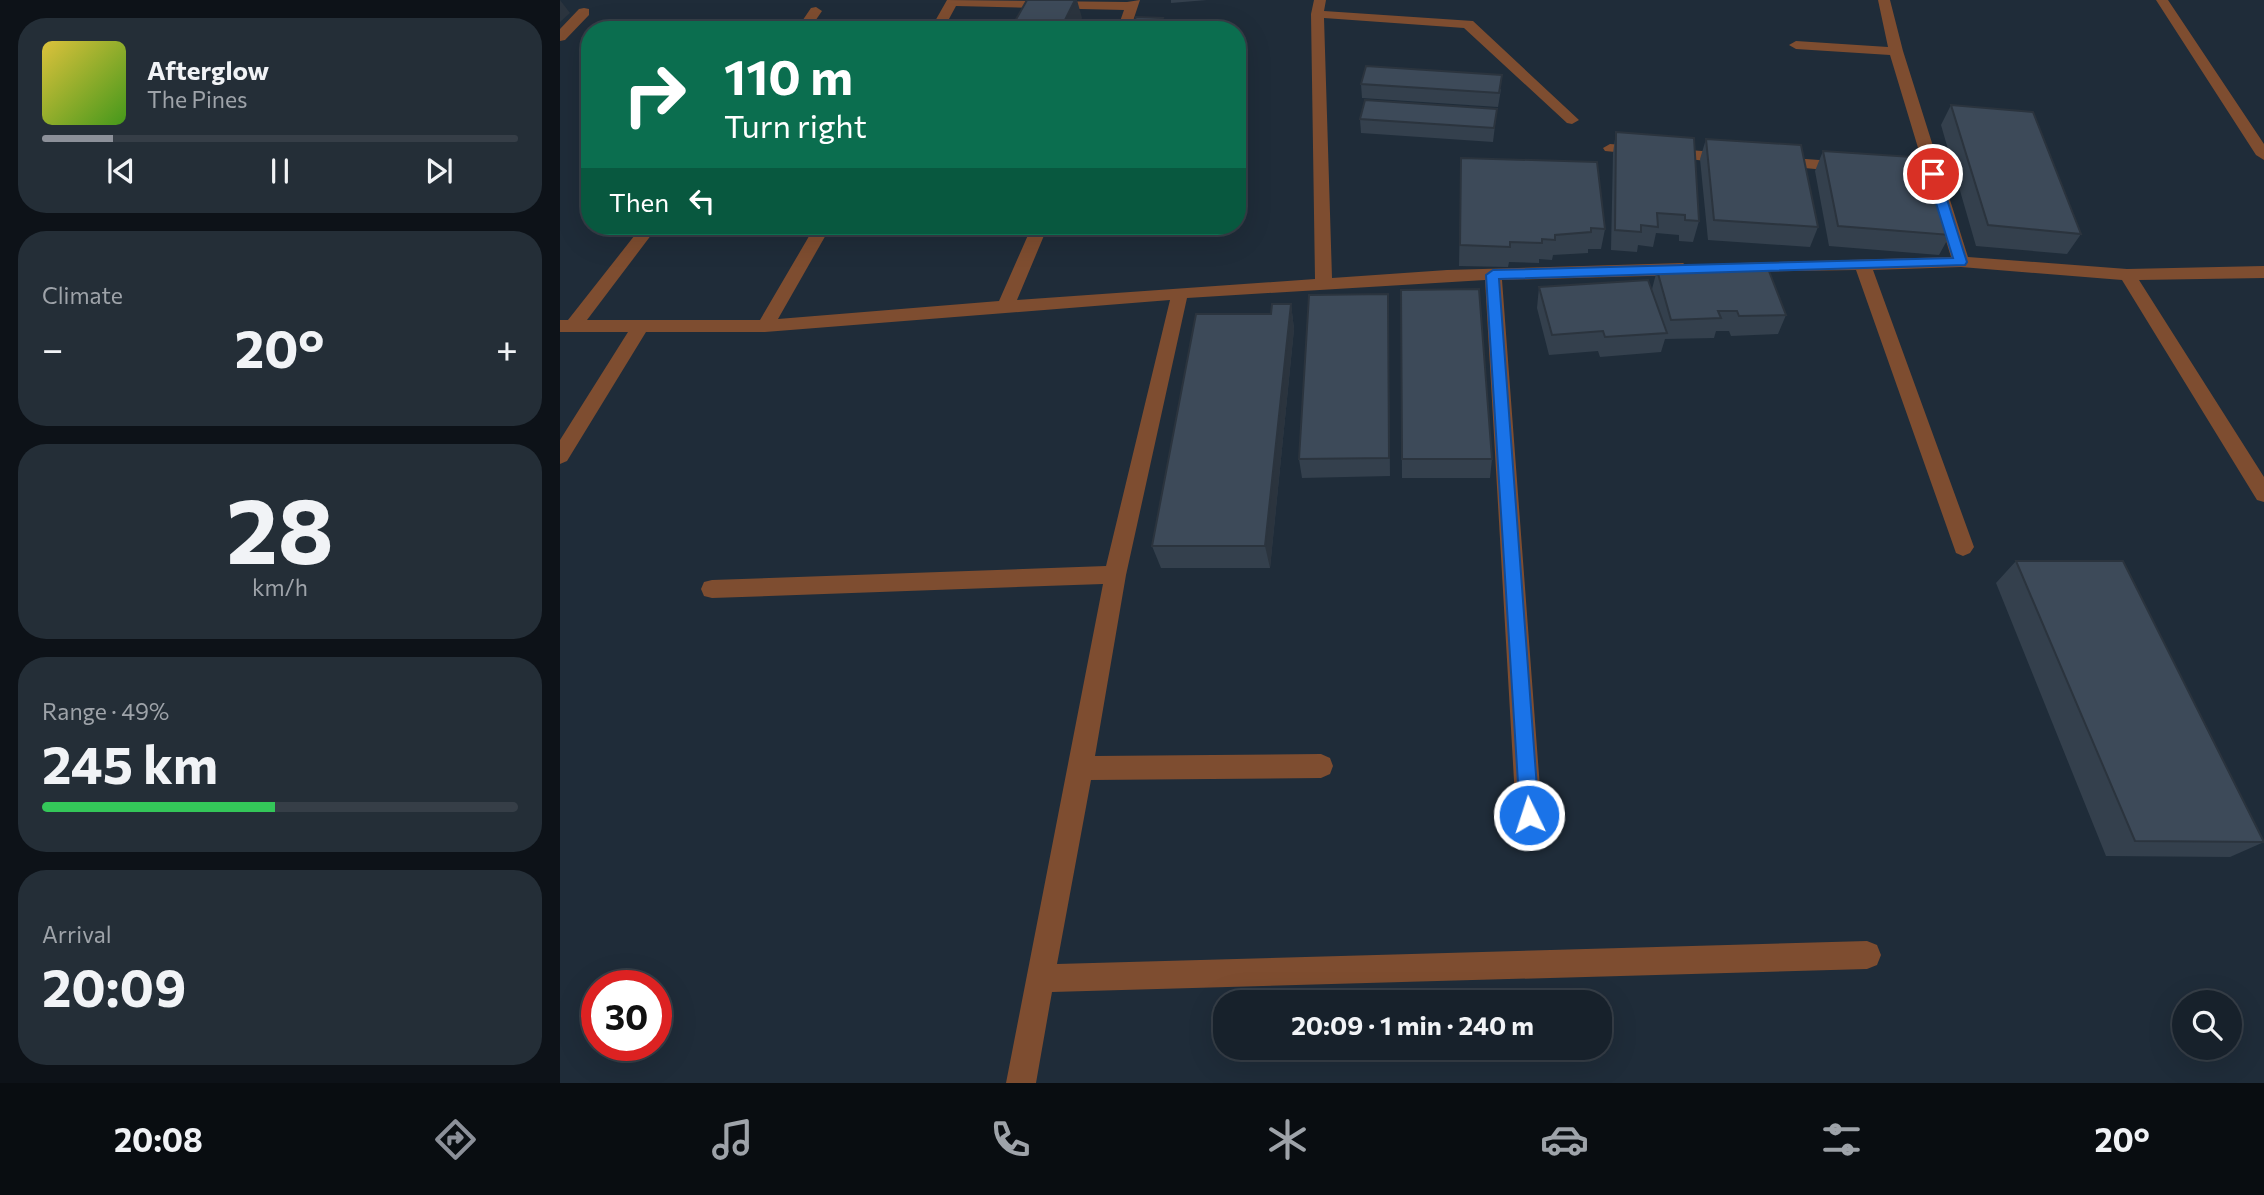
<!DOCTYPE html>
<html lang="en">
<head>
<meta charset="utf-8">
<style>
  body { margin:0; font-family:Commissioner,sans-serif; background:#242e37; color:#f1f3f6; height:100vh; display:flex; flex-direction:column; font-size:26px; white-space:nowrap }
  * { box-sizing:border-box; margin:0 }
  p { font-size:23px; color:#9ea3a9 }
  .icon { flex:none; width:38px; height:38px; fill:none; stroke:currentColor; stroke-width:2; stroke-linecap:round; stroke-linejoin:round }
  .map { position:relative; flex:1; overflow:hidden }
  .panel { display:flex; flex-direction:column; gap:18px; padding:18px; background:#0d1218; width:560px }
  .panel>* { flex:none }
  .hud { position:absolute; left:21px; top:21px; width:665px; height:214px; border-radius:28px; box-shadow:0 7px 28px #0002,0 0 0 2px #363e47; background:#0b6e4f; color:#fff; overflow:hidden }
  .tools { position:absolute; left:1612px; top:990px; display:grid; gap:14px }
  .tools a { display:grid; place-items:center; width:70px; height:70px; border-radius:50%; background:#17212b; box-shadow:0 7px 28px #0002,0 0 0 2px #363e47; font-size:35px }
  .speed { position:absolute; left:21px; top:970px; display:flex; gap:14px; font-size:35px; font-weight:700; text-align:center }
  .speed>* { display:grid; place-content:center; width:91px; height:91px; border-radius:50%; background:#17212b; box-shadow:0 7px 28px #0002,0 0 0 2px #363e47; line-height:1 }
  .speed .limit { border:10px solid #d22; background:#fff; color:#111 }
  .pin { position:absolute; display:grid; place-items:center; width:60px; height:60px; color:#fff; margin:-30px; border:4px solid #fff; border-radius:50%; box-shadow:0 2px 7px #0007 }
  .me { position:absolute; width:77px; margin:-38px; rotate:356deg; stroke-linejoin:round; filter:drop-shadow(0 0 5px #0008) }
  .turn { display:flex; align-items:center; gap:24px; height:147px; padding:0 28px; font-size:32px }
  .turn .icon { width:91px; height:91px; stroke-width:2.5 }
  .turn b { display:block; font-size:49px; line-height:60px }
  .then { display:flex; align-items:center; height:66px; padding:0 28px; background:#0003; gap:14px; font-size:26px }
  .big { font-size:52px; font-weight:700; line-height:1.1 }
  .panel .tile { flex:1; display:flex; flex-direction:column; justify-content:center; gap:10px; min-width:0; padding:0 24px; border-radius:28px; background:#242e37 }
  .panel .dial { align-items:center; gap:0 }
  .dial b { font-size:91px; line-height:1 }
  .song { display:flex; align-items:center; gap:21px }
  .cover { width:84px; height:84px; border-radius:10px; background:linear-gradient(135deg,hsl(50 70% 55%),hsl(100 70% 35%)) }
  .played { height:7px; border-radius:4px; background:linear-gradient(90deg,#8c9099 15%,#363e47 15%) }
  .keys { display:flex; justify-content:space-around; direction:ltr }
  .heat { display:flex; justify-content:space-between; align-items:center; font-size:38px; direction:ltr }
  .charge { height:10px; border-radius:5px; background:linear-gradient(90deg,#34c759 49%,#363e47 0) }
  .trip { position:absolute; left:653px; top:990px; width:399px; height:70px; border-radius:28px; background:#17212b; box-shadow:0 7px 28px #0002,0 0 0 2px #363e47; font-weight:700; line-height:70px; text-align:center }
  .tabs { display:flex; height:112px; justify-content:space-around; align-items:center; background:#090d11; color:#9ea3a9 }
  .tabs .icon { width:49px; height:49px }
  .tabs .selected { color:#8c9099 }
  .tabs b { font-size:32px; color:#f1f3f6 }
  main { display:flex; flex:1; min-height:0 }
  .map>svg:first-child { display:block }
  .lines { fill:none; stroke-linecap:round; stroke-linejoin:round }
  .minor { fill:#7e4d30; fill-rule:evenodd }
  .wall { fill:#34404d }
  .shaded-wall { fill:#2b343e }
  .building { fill:#3d4a59; stroke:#2b343e; stroke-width:2 }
  .route { fill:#1a73e8; stroke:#114b97; stroke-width:2 }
</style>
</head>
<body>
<main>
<section class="panel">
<div class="tile">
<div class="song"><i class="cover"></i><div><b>Afterglow</b><p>The Pines</p></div></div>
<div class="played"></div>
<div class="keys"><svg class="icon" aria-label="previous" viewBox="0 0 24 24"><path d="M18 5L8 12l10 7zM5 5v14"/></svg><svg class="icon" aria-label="pause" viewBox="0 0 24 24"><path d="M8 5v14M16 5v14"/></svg><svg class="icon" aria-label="next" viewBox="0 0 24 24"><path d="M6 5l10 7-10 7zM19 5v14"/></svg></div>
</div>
<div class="tile"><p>Climate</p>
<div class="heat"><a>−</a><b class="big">20°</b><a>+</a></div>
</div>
<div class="tile dial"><b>28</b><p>km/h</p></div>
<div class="tile"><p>Range · 49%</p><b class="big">245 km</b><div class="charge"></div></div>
<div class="tile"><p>Arrival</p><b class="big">20:09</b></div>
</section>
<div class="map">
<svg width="1704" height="1083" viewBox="0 0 1704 1083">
  <rect width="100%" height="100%" fill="#1f2c39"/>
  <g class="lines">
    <path class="minor" d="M387 0 567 2 580 0 570 30H557L564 10 396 6 383 30H370Z
      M754 0H766L764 11 913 21 1019 120 1012 124 1007 123 904 28 764 18 772 278 887 270 1123 263 1131 269 1123 275 942 280 982 815 978 824 969 827 960 824 956 815 925 280 627 298 566 575 535 756 761 754 770 758 773 766 770 774 761 778 531 780 497 964 1307 941 1317 945 1321 955 1317 965 1307 969 492 992 476 1083H446L543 584 152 598 144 596 141 589 144 582 152 580 546 566 610 300 205 332H86L7 461 0 464V440L68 332H0V320H8L82 226H98L27 320H200L255 226H271L218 319 439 301 472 226H488L457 300 755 279 751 14Z
      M1318 0H1330L1343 51 1408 257 1567 269 1704 266V278L1579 280 1704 477V502L1697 500 1562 280 1401 267 1313 270 1414 547 1410 553 1403 556 1396 553 1296 270 1174 272 1172 268 1174 264 1180 263 1391 257 1330 55 1236 49 1229 45 1236 41 1328 47Z
      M1596 0H1608L1704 144V160L1696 155Z
      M256 7 262 11 249 30H236L251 8Z
      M24 8 29 9V15L5 40 0 41V29L19 9Z
      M1050 144 1168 153 1176 158 1168 163 1045 151 1043 148Z
      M1218 157 1287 162 1295 167 1287 172 1213 165 1210 162 1213 159Z"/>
  </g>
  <path class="wall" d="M611 0H647L611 3Z
    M801 84 941 89 938 107 802 98Z
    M1391 105 1521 234 1507 254 1416 246 1381 125Z
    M937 109 933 142 801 133 800 119Z
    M1056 132 1139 221 1133 242 1119 241V235L1096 233 1093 247 1078 245 1077 252 1051 250 1053 153Z
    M1146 139 1258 227 1250 247 1148 240 1140 159Z
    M1263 151 1390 235 1379 255 1269 246 1255 171Z
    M901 158 1045 229 1041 249H1028V253L993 255 992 260 979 259V263L949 262 948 267 899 266Z
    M1097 270 1226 315 1218 334 1171 336 1169 331H1156L1154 338 1105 339 1101 352 1040 357 1038 351 989 355 977 308 979 287 1092 289Z
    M841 290 932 459 930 478H842Z
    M828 294 830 476 742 478 739 459Z
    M731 304 734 329 710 568H601L592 546 711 314Z
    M1456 561 1704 842 1670 857 1546 856 1436 583Z"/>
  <path class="shaded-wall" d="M0 0 10 13 0 22Z
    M515 0H517L522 18 516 30H500Z
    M603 18 604 25 602 30H598Z
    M731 304 734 329 710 568 705 546Z"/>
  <path class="building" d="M467 0H515L500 30H450Z
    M576 17 603 18 598 30H570Z
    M806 66 942 75 939 93 801 84Z
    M805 100 937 109 934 128 800 119Z
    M1391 105 1473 112 1521 234 1428 225Z
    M1056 132 1134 138 1139 221 1125 220V215L1097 213 1098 227 1081 225V232L1055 230Z
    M1146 139 1241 145 1258 227 1154 220Z
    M1263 151 1367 158 1390 235 1278 226Z
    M901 158 1037 162 1045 229 1031 228V232L995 235V240L982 239V243L950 242V247L900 245Z
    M1207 266 1226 315 1179 316 1177 311H1158L1161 318 1111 320 1097 270Z
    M1088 280 1107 333 1045 337 1043 331 992 335 979 287Z
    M919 289 932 459H842L841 290Z
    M828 294 829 458 739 459 749 295Z
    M712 304H731L705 546H592L636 314H711Z
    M1456 561H1563L1704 842 1575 841Z"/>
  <path class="route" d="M1369 172 1379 174 1407 262 1405 265 939 279 979 815 976 821 969 824 962 821 960 815 926 275 933 270 1393 258 1367 174Z"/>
</svg>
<div class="tools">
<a><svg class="icon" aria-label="search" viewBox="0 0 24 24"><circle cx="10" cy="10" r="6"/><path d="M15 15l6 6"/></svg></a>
</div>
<div class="speed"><div class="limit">30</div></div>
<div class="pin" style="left:1373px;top:174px;background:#d93025"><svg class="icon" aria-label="arrive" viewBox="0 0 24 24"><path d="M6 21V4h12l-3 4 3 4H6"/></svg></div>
<svg class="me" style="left:969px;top:815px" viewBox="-20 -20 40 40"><circle r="17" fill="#1a73e8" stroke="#fff" stroke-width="3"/><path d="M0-11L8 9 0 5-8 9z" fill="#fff"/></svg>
<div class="trip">20:09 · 1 min · 240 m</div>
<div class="hud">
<div class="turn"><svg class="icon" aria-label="right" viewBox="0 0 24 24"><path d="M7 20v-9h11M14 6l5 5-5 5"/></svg><div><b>110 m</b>Turn right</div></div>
<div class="then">Then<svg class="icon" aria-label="left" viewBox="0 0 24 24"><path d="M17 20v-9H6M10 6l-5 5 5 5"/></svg></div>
</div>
</div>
</main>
<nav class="tabs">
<b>20:08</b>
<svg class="icon selected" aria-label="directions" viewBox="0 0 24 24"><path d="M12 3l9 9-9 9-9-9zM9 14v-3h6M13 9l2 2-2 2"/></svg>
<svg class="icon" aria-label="music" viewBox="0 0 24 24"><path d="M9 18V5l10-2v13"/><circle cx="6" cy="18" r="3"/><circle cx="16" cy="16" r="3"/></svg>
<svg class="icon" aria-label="phone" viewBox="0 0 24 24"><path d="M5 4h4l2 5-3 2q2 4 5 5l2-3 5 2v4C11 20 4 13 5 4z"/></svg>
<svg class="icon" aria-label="climate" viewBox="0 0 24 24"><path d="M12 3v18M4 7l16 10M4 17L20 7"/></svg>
<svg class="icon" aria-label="car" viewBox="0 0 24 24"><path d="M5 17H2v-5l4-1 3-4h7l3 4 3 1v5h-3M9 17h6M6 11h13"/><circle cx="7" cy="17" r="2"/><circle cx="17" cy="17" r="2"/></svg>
<svg class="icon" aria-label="filters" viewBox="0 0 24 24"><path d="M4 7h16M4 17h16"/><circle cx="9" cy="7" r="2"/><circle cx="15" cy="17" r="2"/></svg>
<b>20°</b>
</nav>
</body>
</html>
